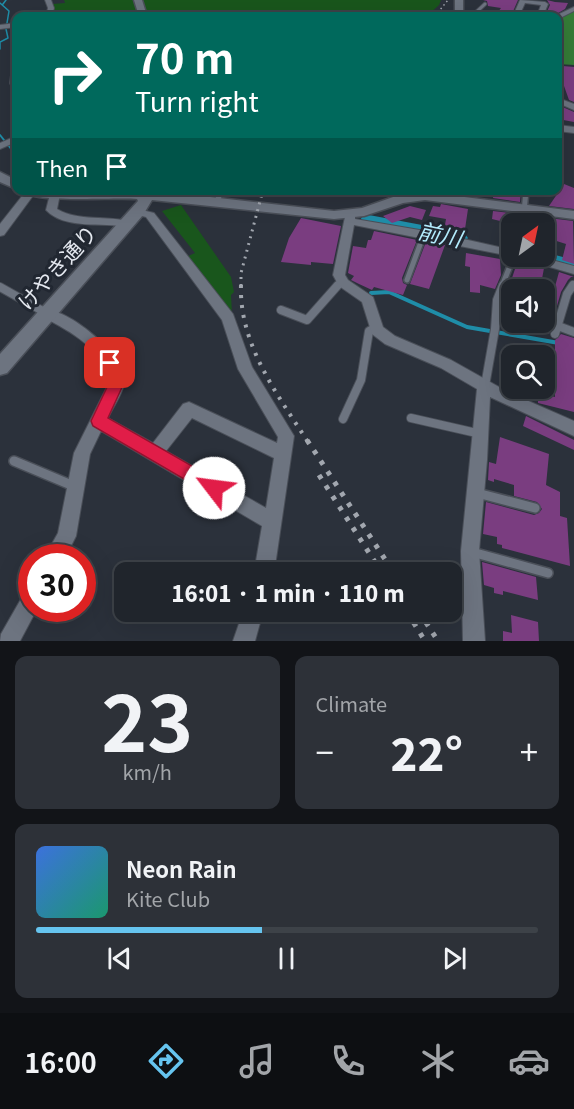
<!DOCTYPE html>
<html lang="en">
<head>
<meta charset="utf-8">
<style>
  body { margin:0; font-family:Georgia,"Noto Sans JP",serif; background:#2d3138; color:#f1f3f6; height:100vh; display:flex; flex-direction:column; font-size:22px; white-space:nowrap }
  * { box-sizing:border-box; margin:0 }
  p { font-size:20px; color:#a2a5a9 }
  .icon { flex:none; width:33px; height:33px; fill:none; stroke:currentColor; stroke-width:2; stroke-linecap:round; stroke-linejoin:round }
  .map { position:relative; height:641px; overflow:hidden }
  .drawer { display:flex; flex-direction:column; gap:15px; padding:15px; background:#121418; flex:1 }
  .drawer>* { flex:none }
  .banner { position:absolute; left:12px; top:12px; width:550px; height:183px; border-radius:12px; box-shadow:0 6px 24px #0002,0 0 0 2px #3d4248; background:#00695c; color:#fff; overflow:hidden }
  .needle { width:39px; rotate:33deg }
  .tools { position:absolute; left:501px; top:213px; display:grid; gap:12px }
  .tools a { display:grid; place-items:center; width:54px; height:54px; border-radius:12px; background:#20252c; box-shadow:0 6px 24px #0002,0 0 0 2px #3d4248; font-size:30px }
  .speed { position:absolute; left:18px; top:544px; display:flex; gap:12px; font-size:30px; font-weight:700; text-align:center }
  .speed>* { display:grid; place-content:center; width:78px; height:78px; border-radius:50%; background:#20252c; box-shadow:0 6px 24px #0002,0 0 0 2px #3d4248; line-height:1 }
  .speed .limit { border:9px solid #d22; background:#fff; color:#111 }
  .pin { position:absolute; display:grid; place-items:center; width:51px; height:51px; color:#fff; margin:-26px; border-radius:12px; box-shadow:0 3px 9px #0006 }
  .me { position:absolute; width:66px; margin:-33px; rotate:300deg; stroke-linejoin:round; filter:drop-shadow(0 0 4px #0008) }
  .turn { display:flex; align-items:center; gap:21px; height:126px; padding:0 24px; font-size:27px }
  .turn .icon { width:78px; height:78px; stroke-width:2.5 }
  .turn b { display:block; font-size:42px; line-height:51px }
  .then { display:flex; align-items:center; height:57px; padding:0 24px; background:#0003; gap:12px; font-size:22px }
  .big { font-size:45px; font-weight:800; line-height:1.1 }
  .drawer .card { flex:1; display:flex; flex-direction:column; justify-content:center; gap:9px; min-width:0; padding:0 21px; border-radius:12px; background:#2d3138 }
  .drawer .dial { align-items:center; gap:0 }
  .dial b { font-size:78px; line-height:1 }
  .song { display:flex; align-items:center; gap:18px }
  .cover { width:72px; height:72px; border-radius:9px; background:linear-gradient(135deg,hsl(220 70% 55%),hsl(160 70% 35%)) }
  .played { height:6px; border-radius:3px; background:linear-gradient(90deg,#66c4ef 45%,#3d4248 45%) }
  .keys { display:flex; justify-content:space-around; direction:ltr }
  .heat { display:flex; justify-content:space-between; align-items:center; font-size:33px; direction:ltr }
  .drawer .tiles { flex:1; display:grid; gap:15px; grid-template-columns:1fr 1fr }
  .card:last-child { grid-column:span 2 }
  .trip { position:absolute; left:114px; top:562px; width:348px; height:60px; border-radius:12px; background:#20252c; box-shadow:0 6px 24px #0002,0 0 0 2px #3d4248; font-weight:800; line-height:60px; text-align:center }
  .dock { display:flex; height:96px; justify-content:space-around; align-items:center; background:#0d0f12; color:#a2a5a9 }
  .dock .icon { width:42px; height:42px }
  .dock .active { color:#66c4ef }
  .dock b { font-size:27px; color:#f1f3f6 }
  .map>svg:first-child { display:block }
  .green { fill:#19561c }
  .forest { fill:#357c37 }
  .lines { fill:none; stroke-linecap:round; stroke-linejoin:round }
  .stream-far2 { stroke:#1f8da8; stroke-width:1.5 }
  .stream-far1 { stroke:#1f8da8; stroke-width:2 }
  .stream { stroke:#1f8da8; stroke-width:4 }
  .river { fill:#1f8da8; fill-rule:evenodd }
  .building { fill:#7a3d80 }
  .lane-far3-casing { stroke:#4a4f58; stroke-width:4.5 }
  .lane-far2-casing { stroke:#4a4f58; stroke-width:8 }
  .lane-far1-casing { stroke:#4a4f58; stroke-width:10 }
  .lane-casing { stroke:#4a4f58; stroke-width:12 }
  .street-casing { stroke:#4a4f58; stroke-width:2 }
  .secondary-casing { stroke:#4a4f58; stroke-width:3 }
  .lane-far3 { stroke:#6d7480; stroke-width:3 }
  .lane-far2 { stroke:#6d7480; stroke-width:5 }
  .lane-far1 { stroke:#6d7480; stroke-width:8 }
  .lane { stroke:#6d7480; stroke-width:9 }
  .street { fill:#6d7480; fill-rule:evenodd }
  .secondary { fill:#6d7480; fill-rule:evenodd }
  .rail-far3 { stroke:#a2a7af; stroke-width:1.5; stroke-dasharray:1.5 3; stroke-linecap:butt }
  .rail-far2 { stroke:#a2a7af; stroke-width:3; stroke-dasharray:2 5; stroke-linecap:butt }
  .rail-far1 { stroke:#a2a7af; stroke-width:4; stroke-dasharray:3 7; stroke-linecap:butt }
  .rail { stroke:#a2a7af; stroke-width:5; stroke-dasharray:4.5 8; stroke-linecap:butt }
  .route { fill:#e11d48; stroke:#92132f; stroke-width:1.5 }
  .labels { text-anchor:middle; stroke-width:6; stroke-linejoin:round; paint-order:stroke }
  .street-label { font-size:21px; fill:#e5e9f0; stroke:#212731 }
  .water-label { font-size:22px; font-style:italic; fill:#b3ecfd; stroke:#212731 }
</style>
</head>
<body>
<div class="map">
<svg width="574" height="641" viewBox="0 0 574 641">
  <rect width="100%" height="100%" fill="#2b313b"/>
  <path class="green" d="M64 0H134L139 16H51L53 4 65 3Z
    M143 0H441L439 5 427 16H148Z
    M181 205 231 277 234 292 231 295 232 315 186 257 195 253 162 211Z"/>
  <path class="forest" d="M574 11V65L558 64V19Z"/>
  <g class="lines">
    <path class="stream-far2" d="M0 3 9 11 6 29 8 38 0 42V49
      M3 4 6 0"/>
    <path class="stream-far1" d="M0 135 16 155"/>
    <path class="stream" d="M371 293 389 292 467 327 559 343"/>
    <path class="river" d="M369 215 459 232 465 234 468 238 465 242 459 244 363 224 360 220 363 216Z
      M544 252 574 260V272L534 261 532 256H544Z"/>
  </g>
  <path class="building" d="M483 0H518L511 16H495L501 8 488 6 487 1Z
    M547 0 555 2 568 3 565 9 553 16H545L550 5Z
    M563 66 574 67V102L569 100 558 69Z
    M558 105 574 112V122L558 119Z
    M564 184 574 188V209L549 206Z
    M494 190H521L520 202 493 198Z
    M441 204 468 209 465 229 445 225 446 219 429 216 433 206 440 207Z
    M410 206 426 210 422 220 410 217 392 223 383 216Z
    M493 211 519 214 518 224H512L492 219Z
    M541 217 573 221 574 264 562 260 566 244 544 237V224H536Z
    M301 218 341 226 333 264 311 262V265L281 262 289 238Z
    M374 231 417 240 402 278 403 283 407 285 403 295 374 287 372 290 359 284 351 280 354 276 348 273 353 246 366 248 368 240H371Z
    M426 242 445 245 429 289 410 284Z
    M466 253 500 259 501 275 495 289 480 285V293L470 292V267L465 266Z
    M518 260 544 268 540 290H508Z
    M559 272 574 277H571L568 280 561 292 549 334 520 324 544 322V311L548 312Z
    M561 334 574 338V412L538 403V393L555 397V378L544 375V358L555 360V340Z
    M526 416 574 440V450L523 426Z
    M500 437 549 454 546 485 560 492V516L567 518 570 566 502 548V545L497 544V537L483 534 486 502 534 515 539 513 542 509 537 502 514 496V485L494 479V482L488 480 489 462 496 464Z
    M482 562 536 577 538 600 503 591V595L494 593V588L484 585Z
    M511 615 538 622 539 641H503V631L512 633Z"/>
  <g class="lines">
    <defs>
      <path id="lane-far3" d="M472 16 485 4"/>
      <path id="lane-far2" d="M216 203 222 190
        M523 224 526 190
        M407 280 424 234
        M336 286 341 281
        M502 286 514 256
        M572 286 574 284"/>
      <path id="lane-far1" d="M0 287 48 314
        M281 310 307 320 338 285
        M558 326 574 332
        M555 334 567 294 573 285
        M485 386 495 329 497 300 503 285
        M411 418 481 434
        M343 419 361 380 369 331 377 327"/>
      <path id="lane" d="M14 461 76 487
        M477 493 535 508
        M472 552 548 573"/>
      <path id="street" d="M45 0H51L54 8 52 16H46L48 8Z
        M520 0 545 2 548 4 543 16H537L541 5 525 3 519 16H513Z
        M574 7V11L560 18 555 16Z
        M16 23V27L0 29V25Z
        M16 65V90H13L10 83 12 67Z
        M558 98 574 104V110L558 103Z
        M558 125 574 127V133L558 131Z
        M16 136V142L0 149V143Z
        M26 191H34L35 193 4 235 0 236V224Z
        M55 191 60 194 57 209C79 222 107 215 132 222L134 224 128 227C102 222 65 230 46 210L50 194Z
        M138 209 154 213 233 314 252 367 294 436 274 573H254L262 526 101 431 90 454 76 536 65 558H44L58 533 74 453 109 383C102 348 73 333 43 317L41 314 43 311C65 304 129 358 124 384 122 395 112 408 108 418L153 443 183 404 189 402 277 443 278 437 238 369 222 320 146 217 134 214V210ZM192 418 274 458 266 508 166 451Z
        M350 211 355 214V219L437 233 512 250V256H537L574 266V274L515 257 354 225 345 275 348 280 373 297 383 327 395 336 451 360 508 392 574 421V436L490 397 487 460 479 551 485 641H463L461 551 477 389 441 368 385 344 372 334 362 302 339 286 333 275 346 212Z
        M32 589V609H37L20 641H0L1 634 25 592Z
        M243 612H263L255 641H233Z"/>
      <path id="secondary" d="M134 0H142L147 16H139Z
        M455 0H463V16H455Z
        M0 172 16 180V189L0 182Z
        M18 190H149L334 211 362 208 396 196 425 192 574 211V219L425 200 403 203 364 216 334 219 152 200 143 215 7 373 0 375V354L138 201 137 199C112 197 34 204 18 190Z"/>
    </defs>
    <use href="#lane-far3" class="lane-far3-casing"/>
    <use href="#lane-far2" class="lane-far2-casing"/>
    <use href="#lane-far1" class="lane-far1-casing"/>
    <use href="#lane" class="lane-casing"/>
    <use href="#street" class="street-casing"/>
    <use href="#secondary" class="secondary-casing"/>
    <use href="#lane-far3" class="lane-far3"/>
    <use href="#lane-far2" class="lane-far2"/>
    <use href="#lane-far1" class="lane-far1"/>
    <use href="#lane" class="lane"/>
    <use href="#street" class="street"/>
    <use href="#secondary" class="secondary"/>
    <path class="rail-far3" d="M435 16 448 0"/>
    <path class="rail-far2" d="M241 286V273L263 190"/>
    <path class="rail-far1" d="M241 285C239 344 277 394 308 442"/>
    <path class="rail" d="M307 440 394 573
      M319 475 382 573
      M407 612 425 641
      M419 612 438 641"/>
  </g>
  <path class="route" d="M110 357 116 359 124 383 108 418 220 482 223 488 220 493 214 496 208 493 93 426 91 421 109 383 103 363 105 359Z"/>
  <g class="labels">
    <g class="street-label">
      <text transform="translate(58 268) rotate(-48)" y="7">けやき通り</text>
    </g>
    <g class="water-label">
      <text transform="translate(440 235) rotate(12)" y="8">前川</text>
    </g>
  </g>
</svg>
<div class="tools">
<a><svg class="needle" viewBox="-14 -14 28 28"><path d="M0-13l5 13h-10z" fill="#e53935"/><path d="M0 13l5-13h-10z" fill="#a2a5a9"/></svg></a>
<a><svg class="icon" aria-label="sound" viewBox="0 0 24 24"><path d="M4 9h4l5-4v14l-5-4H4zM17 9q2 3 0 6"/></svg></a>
<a><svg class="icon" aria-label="search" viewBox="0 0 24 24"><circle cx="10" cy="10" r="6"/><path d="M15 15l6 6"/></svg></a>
</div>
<div class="speed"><div class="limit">30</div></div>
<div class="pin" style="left:110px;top:363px;background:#d93025"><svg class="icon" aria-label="arrive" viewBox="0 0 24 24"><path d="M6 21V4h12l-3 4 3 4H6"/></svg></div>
<svg class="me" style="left:214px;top:488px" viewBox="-20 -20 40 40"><circle r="19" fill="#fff"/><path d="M0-13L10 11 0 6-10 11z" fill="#e11d48"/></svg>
<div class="trip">16:01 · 1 min · 110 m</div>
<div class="banner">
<div class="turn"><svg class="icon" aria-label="right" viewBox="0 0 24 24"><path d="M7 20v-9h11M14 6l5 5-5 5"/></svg><div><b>70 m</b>Turn right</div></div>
<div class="then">Then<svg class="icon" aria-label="arrive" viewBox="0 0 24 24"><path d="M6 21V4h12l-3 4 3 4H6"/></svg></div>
</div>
</div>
<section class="drawer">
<div class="tiles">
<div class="card dial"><b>23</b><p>km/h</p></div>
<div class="card"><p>Climate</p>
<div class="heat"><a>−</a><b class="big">22°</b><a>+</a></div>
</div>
<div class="card">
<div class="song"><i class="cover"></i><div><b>Neon Rain</b><p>Kite Club</p></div></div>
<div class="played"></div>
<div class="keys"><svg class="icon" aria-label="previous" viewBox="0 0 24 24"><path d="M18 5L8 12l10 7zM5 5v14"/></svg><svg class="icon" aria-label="pause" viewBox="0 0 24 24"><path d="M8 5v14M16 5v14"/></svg><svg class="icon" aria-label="next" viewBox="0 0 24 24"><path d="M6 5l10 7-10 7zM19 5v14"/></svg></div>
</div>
</div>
</section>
<nav class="dock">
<b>16:00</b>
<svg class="icon active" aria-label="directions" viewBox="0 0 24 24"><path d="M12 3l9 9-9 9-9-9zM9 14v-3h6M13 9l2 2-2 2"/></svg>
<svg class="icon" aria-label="music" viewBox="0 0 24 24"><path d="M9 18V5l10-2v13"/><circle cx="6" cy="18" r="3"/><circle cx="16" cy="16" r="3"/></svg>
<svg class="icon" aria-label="phone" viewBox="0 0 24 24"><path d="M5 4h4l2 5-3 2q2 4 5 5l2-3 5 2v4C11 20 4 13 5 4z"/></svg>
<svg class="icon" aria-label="climate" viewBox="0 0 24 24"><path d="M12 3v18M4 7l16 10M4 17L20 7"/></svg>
<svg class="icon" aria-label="car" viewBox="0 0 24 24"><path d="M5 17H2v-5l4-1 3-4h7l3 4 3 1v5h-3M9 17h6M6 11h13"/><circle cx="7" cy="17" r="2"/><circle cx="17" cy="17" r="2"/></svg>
</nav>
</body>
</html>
